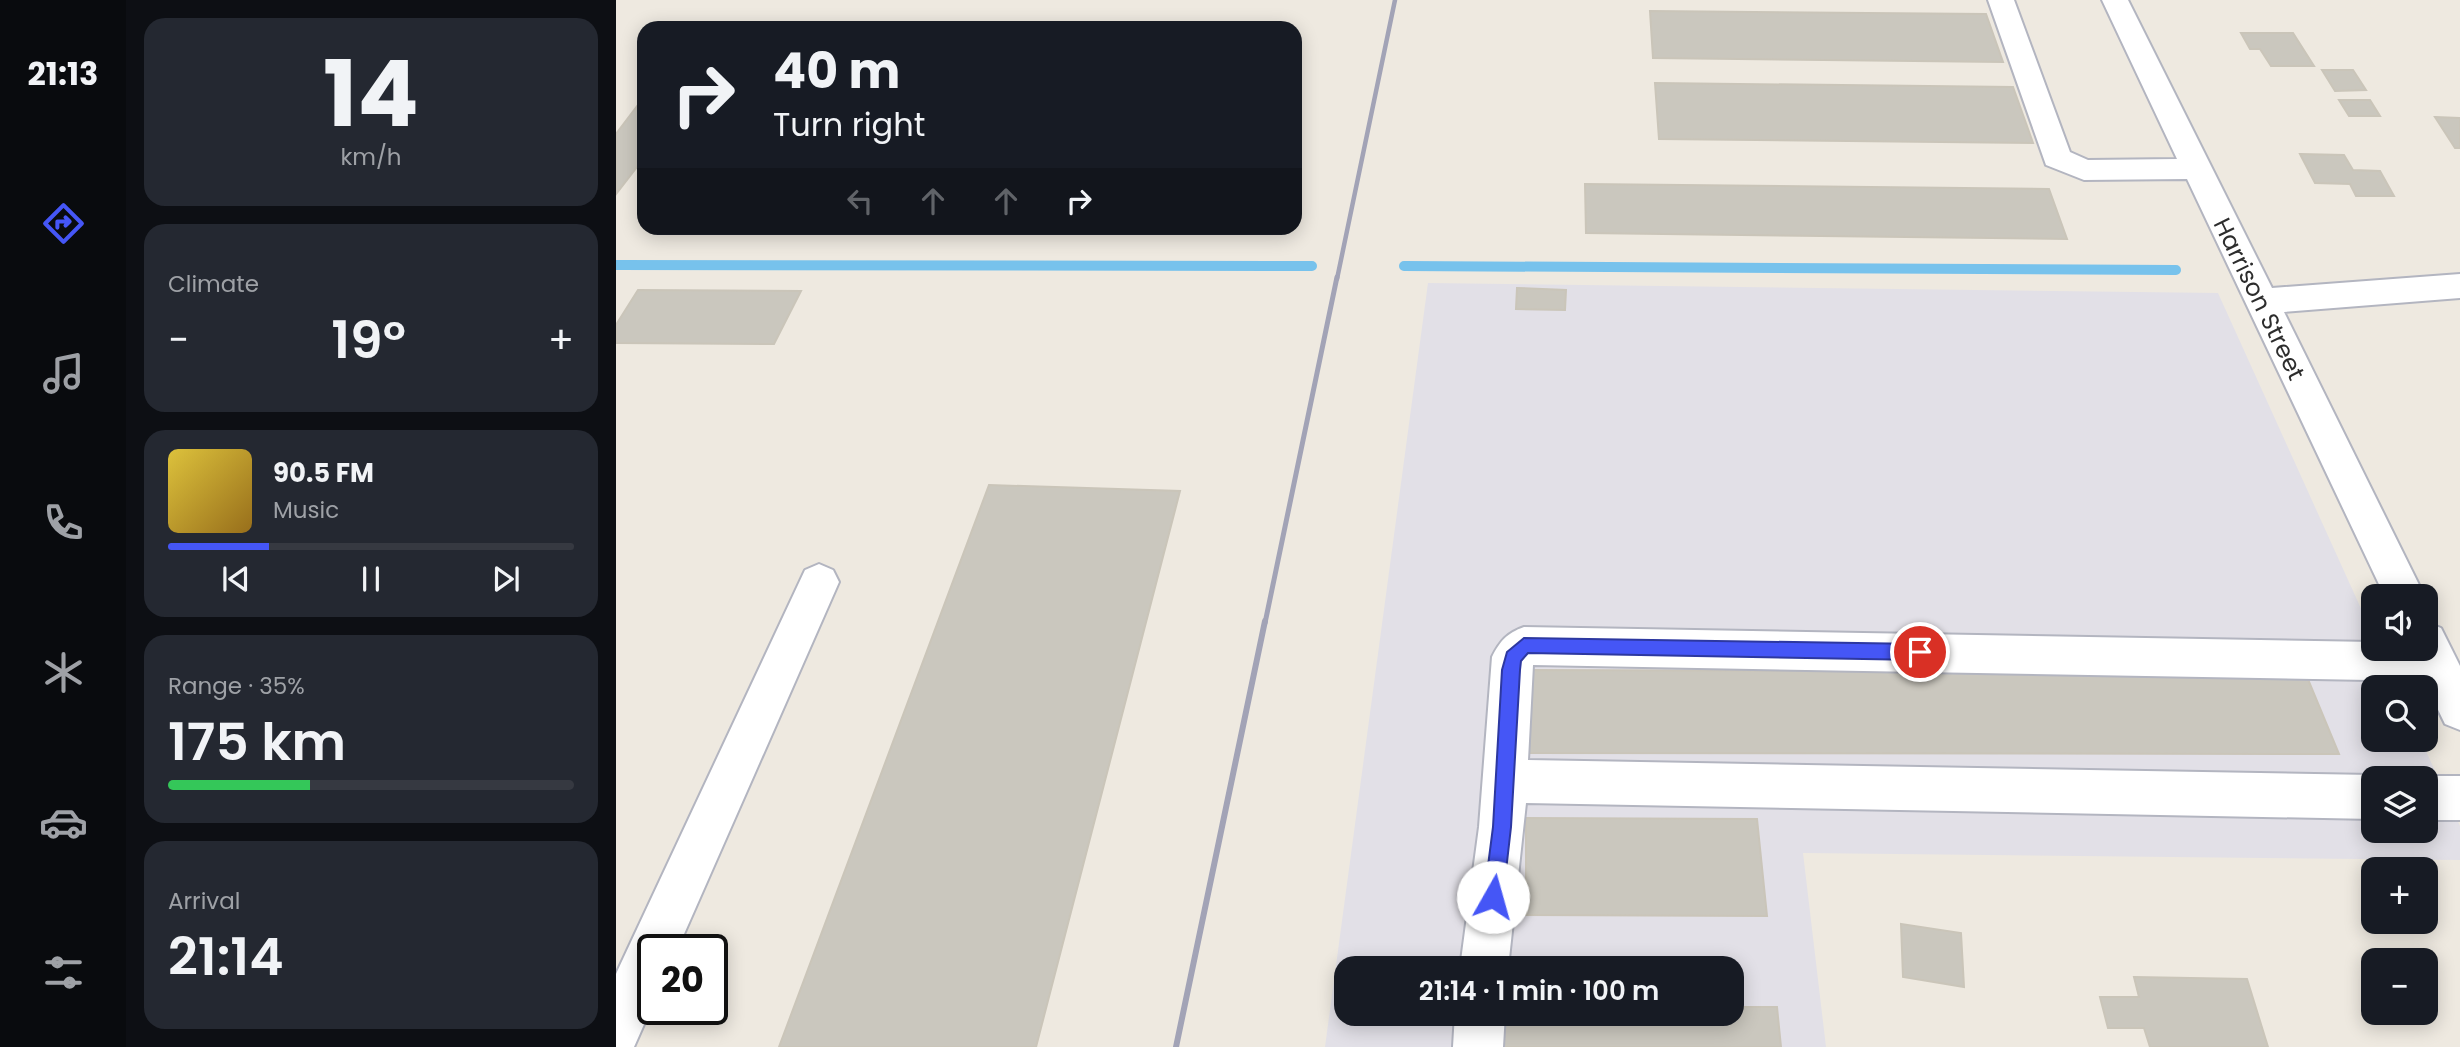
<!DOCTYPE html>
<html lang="en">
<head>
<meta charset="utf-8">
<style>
  body { margin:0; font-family:Poppins,sans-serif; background:#242831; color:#f1f3f6; height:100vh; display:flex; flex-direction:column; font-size:26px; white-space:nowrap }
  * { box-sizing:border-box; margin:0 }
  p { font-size:23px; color:#9ea1a6 }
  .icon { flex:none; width:38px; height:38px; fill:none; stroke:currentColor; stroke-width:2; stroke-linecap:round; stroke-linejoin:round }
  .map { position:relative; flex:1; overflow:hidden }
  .details { display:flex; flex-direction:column; gap:18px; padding:18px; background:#0d0f14; width:490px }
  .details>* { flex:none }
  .guide { position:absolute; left:21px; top:21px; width:665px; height:214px; border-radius:21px; box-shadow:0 4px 18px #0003; background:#171b24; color:#f1f3f6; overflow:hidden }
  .controls { position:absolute; left:1745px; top:584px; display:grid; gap:14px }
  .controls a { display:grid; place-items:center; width:77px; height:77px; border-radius:14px; background:#171b24; box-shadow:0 4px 18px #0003; font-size:35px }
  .speed { position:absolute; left:21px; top:934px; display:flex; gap:14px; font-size:35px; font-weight:700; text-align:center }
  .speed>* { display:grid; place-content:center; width:91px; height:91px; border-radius:50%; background:#171b24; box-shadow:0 4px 18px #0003; line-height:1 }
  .speed .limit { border:4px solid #111; border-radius:10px; background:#fff; color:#111 }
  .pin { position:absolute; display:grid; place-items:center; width:60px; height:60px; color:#fff; margin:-30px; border:4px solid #fff; border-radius:50%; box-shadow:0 2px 7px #0007 }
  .me { position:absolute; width:77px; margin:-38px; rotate:7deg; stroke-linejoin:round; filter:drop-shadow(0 0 5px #0008) }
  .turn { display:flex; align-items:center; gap:24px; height:147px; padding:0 21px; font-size:32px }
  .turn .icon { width:91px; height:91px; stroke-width:2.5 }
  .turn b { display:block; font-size:49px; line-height:60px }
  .lanes { display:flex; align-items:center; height:66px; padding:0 21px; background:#0003; justify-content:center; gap:35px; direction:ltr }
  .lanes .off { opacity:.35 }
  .big { font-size:52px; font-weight:600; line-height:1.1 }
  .details .tile { flex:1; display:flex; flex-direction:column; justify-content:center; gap:10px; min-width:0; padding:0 24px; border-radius:21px; background:#242831 }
  .details .dial { align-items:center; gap:0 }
  .dial b { font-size:91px; line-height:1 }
  .song { display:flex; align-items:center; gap:21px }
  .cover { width:84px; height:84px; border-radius:10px; background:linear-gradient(135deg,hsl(50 70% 55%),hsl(40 70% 35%)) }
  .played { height:7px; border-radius:4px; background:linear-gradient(90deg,#4556f6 25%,#363941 25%) }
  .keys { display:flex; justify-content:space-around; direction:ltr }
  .heat { display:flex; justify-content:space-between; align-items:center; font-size:38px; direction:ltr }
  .charge { height:10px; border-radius:5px; background:linear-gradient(90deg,#34c759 35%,#363941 0) }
  .trip { position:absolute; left:718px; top:956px; width:410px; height:70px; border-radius:21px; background:#171b24; box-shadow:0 4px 18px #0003; font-weight:600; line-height:70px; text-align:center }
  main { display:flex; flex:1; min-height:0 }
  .tab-bar { display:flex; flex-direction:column; width:126px; justify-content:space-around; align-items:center; background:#090b0e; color:#9ea1a6 }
  .tab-bar .icon { width:49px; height:49px }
  .tab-bar .active { color:#4556f6 }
  .tab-bar b { font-size:32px; color:#f1f3f6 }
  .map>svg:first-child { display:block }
  .industrial { fill:#e2e0e7; fill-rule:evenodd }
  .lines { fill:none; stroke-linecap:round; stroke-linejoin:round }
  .stream { stroke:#77c2ec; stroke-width:10 }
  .building { fill:#cac7be; stroke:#cac5b9; stroke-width:2 }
  .minor-casing { stroke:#b3b5c0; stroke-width:4 }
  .minor { fill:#fff; fill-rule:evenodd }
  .rail-far2 { stroke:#a2a3b6; stroke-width:4.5 }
  .rail-far1 { stroke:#a2a3b6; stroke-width:5 }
  .rail { stroke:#a2a3b6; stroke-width:6 }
  .route { fill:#4556f6; stroke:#2d38a0; stroke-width:2 }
  .labels { text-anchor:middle; stroke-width:7; stroke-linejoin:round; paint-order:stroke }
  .street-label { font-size:24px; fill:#2d2d2d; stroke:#fff }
</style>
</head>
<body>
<main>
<nav class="tab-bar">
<b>21:13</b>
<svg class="icon active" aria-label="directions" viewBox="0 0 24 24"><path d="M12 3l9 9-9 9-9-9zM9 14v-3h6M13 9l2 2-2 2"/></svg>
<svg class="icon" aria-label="music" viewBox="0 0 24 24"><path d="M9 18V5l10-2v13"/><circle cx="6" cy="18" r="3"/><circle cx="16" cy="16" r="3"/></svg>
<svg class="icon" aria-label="phone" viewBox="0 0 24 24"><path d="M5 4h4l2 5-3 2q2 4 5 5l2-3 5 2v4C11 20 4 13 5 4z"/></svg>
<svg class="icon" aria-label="climate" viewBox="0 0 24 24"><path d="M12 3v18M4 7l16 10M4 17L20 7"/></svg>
<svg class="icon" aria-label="car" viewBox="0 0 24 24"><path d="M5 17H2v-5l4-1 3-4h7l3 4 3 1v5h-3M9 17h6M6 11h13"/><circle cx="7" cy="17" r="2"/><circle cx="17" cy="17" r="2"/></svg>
<svg class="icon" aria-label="filters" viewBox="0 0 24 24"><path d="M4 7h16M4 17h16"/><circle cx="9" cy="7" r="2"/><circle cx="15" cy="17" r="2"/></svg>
</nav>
<section class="details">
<div class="tile dial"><b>14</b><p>km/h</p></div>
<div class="tile"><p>Climate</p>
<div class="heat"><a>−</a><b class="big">19°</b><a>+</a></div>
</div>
<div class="tile">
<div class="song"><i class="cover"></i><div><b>90.5 FM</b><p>Music</p></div></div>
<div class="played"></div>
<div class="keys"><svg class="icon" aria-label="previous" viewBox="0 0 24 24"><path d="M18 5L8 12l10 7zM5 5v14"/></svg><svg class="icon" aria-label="pause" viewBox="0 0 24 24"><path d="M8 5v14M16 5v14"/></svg><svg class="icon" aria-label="next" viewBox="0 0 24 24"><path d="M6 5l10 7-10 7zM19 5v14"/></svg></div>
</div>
<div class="tile"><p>Range · 35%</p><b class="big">175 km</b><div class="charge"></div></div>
<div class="tile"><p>Arrival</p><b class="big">21:14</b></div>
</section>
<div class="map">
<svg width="1844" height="1047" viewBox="0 0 1844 1047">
  <rect width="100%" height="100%" fill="#eee9e0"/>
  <path class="industrial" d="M812 283 1602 293 1757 635V649H1764L1781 688H1757V740H1805L1844 826V860L1187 853 1210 1047H709ZM1757 779H1810V831H1757ZM730 968H1115V1013H730Z"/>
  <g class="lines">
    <path class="stream" d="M0 265 696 266
      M788 266 1560 270"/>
  </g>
  <path class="building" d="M1034 11 1370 14 1387 62 1037 58Z
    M1625 33H1677L1698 66H1655L1644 49H1634Z
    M1706 70H1737L1750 90 1719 91Z
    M1039 83 1397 87 1417 143 1043 139Z
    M28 97V158L0 194V134Z
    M1723 100H1754L1764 116H1733Z
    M1819 117 1844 118V148H1839Z
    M1684 154 1728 155 1737 170 1764 171 1778 196H1740L1734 184 1699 183Z
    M969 184 1433 189 1451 239 970 233Z
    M901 288 950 290 949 310 900 309Z
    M22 290 185 291 158 344 0 343V325Z
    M373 485 564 491 420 1047H163Z
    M911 670 1689 672 1723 754 910 753Z
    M910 818 1141 819 1151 916 910 915Z
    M1285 924 1345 933 1348 987 1287 977Z
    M1518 977 1631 979 1652 1047H1534L1528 1028H1492L1484 997H1523Z
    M1115 1007H1161L1165 1047H883L884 1013H1115Z"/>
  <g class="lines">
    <defs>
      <path id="minor" d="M1372 0H1398L1454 152 1472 160 1561 159 1486 0H1512L1656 288 1844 274V298L1668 312 1809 597H1769L1571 179 1468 180 1430 165Z
        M203 564 217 570 223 582 61 950H37V1004L18 1047H0V974L189 570Z
        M1810 622 1825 628 1844 666V730L1829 724 1808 681 917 665 912 760 1757 775 1767 779H1757V819L910 803 892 968H844L863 827 876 657C884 641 891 633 908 627L1757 642V649H1810Z
        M1810 776H1844V820H1810V779H1803Z
        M839 1013H889L887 1047H837Z"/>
    </defs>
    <use href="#minor" class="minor-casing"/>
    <use href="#minor" class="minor"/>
    <path class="rail-far2" d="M721 279 779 0"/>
    <path class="rail-far1" d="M649 623 721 277"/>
    <path class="rail" d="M560 1047 649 621"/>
  </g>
  <path class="route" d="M908 638 1304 644 1313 652 1304 660 912 653 905 661 904 670 895 827 887 897 884 904 877 907 870 904 868 897 877 827 886 670 891 652Z"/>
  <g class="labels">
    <g class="street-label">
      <text transform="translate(1643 299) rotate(64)" y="8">Harrison Street</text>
    </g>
  </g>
</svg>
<div class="controls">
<a><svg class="icon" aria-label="sound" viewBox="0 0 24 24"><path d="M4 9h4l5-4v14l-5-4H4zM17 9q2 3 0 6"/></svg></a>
<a><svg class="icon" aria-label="search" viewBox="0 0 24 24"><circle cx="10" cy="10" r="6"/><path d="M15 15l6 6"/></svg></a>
<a><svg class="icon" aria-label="layers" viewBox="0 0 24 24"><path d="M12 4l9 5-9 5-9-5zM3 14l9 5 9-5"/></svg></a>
<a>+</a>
<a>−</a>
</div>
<div class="speed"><div class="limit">20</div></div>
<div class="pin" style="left:1304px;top:652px;background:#d93025"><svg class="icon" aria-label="arrive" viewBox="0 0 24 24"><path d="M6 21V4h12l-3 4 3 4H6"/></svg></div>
<svg class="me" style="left:877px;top:897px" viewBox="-20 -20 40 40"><circle r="19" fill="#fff"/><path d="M0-13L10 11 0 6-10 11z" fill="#4556f6"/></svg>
<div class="trip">21:14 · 1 min · 100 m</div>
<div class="guide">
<div class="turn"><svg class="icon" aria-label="right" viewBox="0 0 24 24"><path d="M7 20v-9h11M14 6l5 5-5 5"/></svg><div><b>40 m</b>Turn right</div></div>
<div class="lanes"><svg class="icon off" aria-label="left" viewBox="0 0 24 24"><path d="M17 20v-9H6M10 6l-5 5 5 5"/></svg><svg class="icon off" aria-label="ahead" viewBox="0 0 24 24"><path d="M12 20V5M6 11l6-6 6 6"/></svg><svg class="icon off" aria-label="ahead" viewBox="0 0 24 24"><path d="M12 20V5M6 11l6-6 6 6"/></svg><svg class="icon" aria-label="right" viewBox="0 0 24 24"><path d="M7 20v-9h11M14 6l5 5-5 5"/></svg></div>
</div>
</div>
</main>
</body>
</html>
